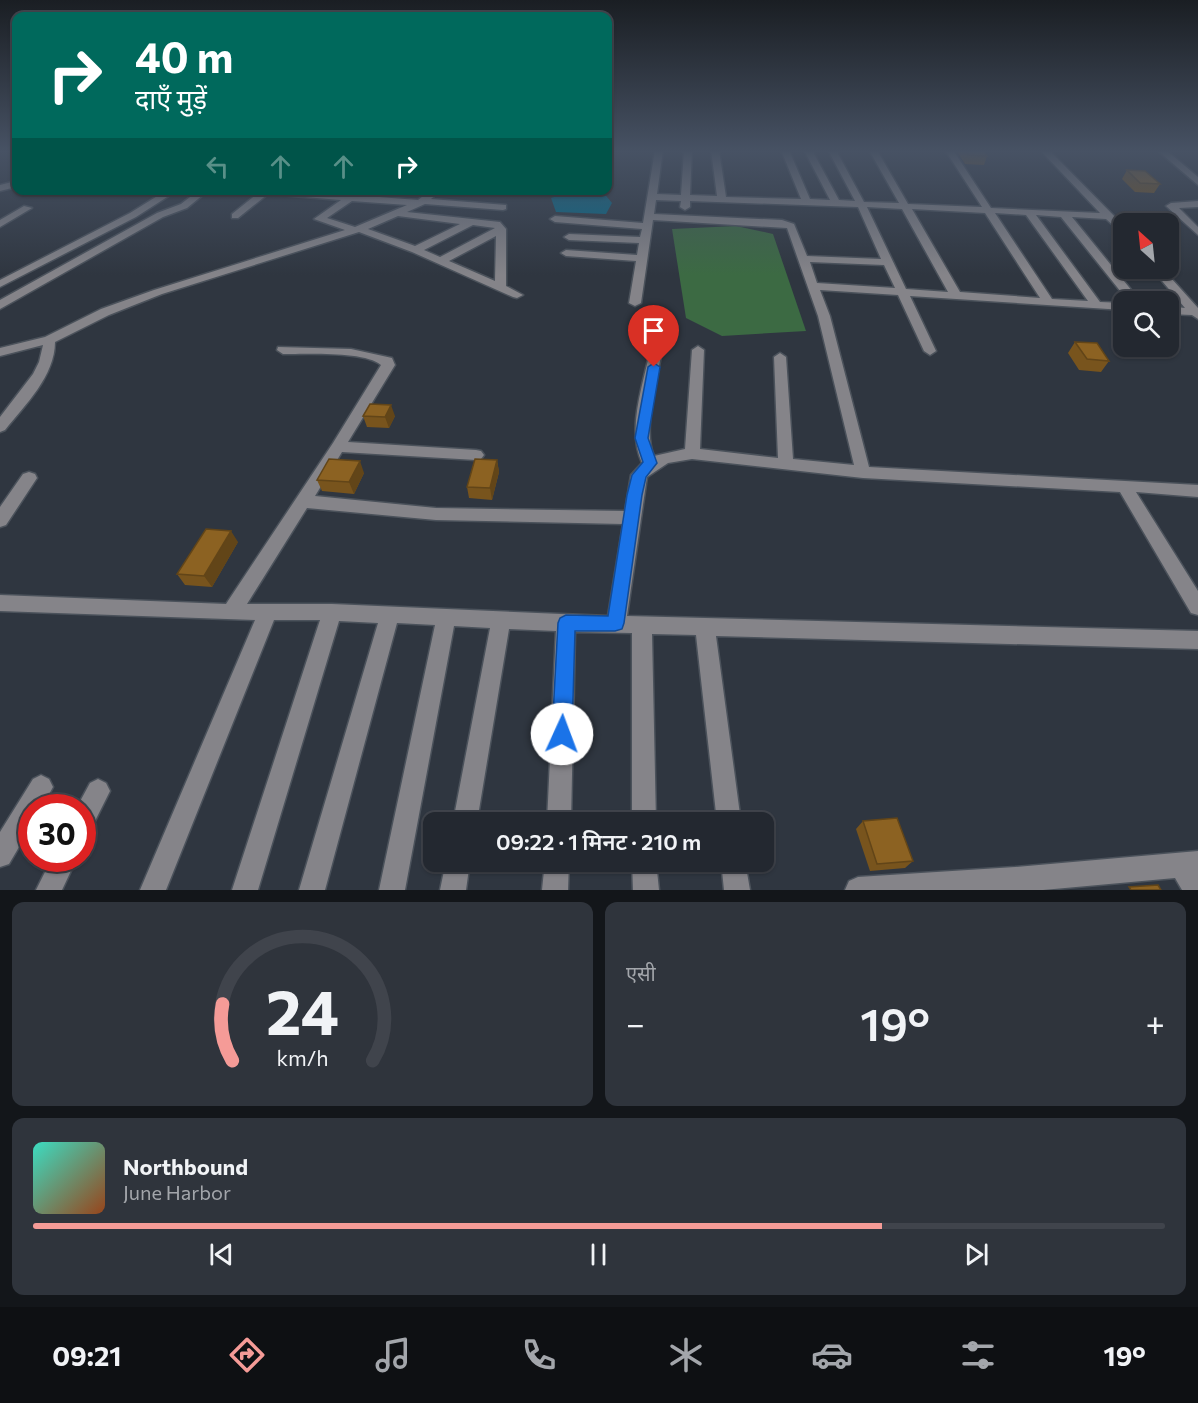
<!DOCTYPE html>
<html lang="hi">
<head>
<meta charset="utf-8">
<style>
  body { margin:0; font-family:Commissioner,"Noto Sans Devanagari",sans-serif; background:#2f343c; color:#f1f3f6; height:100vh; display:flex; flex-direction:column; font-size:22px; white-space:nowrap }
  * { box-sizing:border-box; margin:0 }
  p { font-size:20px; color:#a3a6ab }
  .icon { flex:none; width:33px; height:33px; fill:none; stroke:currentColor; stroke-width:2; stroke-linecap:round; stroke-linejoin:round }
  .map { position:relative; height:890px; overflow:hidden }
  .drawer { display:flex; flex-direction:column; gap:12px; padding:12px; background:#13161a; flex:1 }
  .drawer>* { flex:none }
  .top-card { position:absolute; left:12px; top:12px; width:600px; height:183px; border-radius:12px; box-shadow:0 2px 4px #0004,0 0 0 2px #40444c; background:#00695c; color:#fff; overflow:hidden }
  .needle { width:39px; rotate:333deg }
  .controls { position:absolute; left:1113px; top:213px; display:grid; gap:12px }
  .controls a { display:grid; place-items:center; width:66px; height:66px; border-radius:12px; background:#232830; box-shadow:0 2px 4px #0004,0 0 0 2px #40444c; font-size:30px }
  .speed { position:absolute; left:18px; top:794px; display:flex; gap:12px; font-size:30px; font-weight:700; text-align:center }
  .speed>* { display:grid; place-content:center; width:78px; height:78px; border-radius:50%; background:#232830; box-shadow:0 2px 4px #0004,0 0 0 2px #40444c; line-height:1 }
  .speed .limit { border:9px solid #d22; background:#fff; color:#111 }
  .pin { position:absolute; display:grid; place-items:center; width:51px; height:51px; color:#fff; margin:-62px -26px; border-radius:50% 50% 50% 0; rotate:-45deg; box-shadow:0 0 6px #0007 }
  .pin .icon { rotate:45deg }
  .me { position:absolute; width:66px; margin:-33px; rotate:2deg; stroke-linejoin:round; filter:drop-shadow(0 0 4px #0008) }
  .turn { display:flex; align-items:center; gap:21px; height:126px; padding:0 24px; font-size:27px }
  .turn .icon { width:78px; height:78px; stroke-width:2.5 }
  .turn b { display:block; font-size:42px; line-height:51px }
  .lanes { display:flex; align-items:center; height:57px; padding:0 24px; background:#0003; justify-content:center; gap:30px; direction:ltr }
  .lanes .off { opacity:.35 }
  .big { font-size:45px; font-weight:600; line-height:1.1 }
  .drawer .tile { flex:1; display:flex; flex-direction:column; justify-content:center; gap:9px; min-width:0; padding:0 21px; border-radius:12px; background:#2f343c }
  .drawer .dial { align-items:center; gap:0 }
  .dial svg { height:156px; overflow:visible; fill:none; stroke:#40444c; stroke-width:7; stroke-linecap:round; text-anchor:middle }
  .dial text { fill:#f1f3f6; stroke:none }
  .song { display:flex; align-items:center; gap:18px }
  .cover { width:72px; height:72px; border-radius:9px; background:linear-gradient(135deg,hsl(170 70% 55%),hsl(20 70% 35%)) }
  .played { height:6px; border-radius:3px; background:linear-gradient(90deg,#f59b97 75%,#40444c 75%) }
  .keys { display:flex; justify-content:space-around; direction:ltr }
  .heat { display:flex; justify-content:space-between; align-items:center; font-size:33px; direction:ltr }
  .drawer .tiles { flex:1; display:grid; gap:12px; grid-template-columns:1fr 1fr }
  .tile:last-child { grid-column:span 2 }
  .trip { position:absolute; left:423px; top:812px; width:351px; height:60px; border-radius:12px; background:#232830; box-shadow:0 2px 4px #0004,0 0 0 2px #40444c; font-weight:600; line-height:60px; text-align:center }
  .tab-bar { display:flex; height:96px; justify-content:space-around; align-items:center; background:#0e1013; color:#a3a6ab }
  .tab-bar .icon { width:42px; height:42px }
  .tab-bar .selected { color:#f59b97 }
  .tab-bar b { font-size:27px; color:#f1f3f6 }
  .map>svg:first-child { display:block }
  .green { fill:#3c6a43 }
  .water { fill:#006b8b }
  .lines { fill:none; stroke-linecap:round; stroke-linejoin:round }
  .minor-casing { stroke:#4b525b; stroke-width:3 }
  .minor { fill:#858489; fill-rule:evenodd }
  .wall { fill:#78541d }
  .shaded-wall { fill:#624518 }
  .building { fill:#8c6222; stroke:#624518; stroke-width:1.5 }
  .route { fill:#1a73e8; stroke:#114b97; stroke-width:1.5 }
</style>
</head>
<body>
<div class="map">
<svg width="1198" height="890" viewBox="0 0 1198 890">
  <rect width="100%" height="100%" fill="#2f3640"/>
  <path class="green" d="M736 226 773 234 806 331 722 336 686 318 672 229Z"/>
  <path class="water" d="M571 191H602L612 203 606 214 556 212 551 198Z"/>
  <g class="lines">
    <defs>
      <path id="minor" d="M655 150H663L657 194 681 195 684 150H692L690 195 717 196 711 150H719L726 197 801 199 781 150H789L810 199 830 200 804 150H812L839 200 855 201 828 150H836L864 202 899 203 869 150H877L908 204 982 207 945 150H953L991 208 1100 213 1040 150H1049L1124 226V235L1106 219 1072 217 1141 302H1129L1061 217 1036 215 1100 302 1124 303V310L910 296 936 351 930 355 924 351 898 295 820 290 830 316 869 467 1198 485V497L1136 492 1198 591V615L1191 613 1120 492 863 478 692 459 668 463 647 477 627 616 1198 631V649L716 636 741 822H717L696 635 652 634 656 822H632V633L575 632 571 822H547L556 631 509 629 477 822H453L490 628 454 626 405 890H379L435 625 397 623 325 890H299L378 623 339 621 258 890H232L320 620H274L166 890H140L255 620 0 611V595L226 604 333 443 381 365C365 351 306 354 283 354L277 350 278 347 351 349 392 358 395 365 348 442 476 450 481 451 484 455 481 459 476 460 342 452 315 496 436 508 625 511 631 475 642 463C626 428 644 383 651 346L657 342 663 346C658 375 642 430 654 456L685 449 692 350 698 346 704 350 700 449 778 458 774 357 780 353 786 357 793 459 854 465 818 316 787 228 653 220 641 303 635 306 629 303 636 261 566 256 561 253 566 250 637 255 639 243 569 240 564 237 569 234 640 237 642 229 555 222 550 219 555 216 643 223ZM656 200 681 201 680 207 685 210 690 207V201L858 207 881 259 807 256 794 224 782 220 654 214ZM867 207 902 209 948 292 906 289ZM912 209 985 213 1040 298 960 292ZM995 213 1026 215 1088 301 1052 299ZM810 262 884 265 895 288 817 283ZM307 508 436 520 623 524 608 616 332 604H247Z
        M1157 150H1166L1198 177V185Z
        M16 181V187L0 191V185Z
        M167 190H178L136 217 0 287V280L130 213Z
        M199 190H209L187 208 163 217 0 309V300L157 213 181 204Z
        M242 190H288L418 200 431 190H441L431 199 506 205V209L503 210 425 204 407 212 500 222 506 229V286L523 295 517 298 513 297 412 252 359 232 162 294 109 315 55 342C55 376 25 405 5 430L0 432V417L33 374 39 362 43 345 0 356V348L45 337 101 309 154 290 345 230 314 219 341 200 268 194 238 218H232V214L257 194ZM352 201 407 205 355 227 327 218ZM398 216 460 224 415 246 368 229ZM473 225 495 228 440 257 424 250ZM496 236 495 281 449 261Z
        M1198 201V207L1179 208 1198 227V235L1166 206 1171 203Z
        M24 206 32 208 0 227V220Z
        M1151 268H1162L1198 308V319L1192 315 1168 314V306L1185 308Z
        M29 472 35 474 37 478 6 525 0 527V507L23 474Z
        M41 775 49 779 53 787 42 807H32V825L9 864 0 867V832L33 779Z
        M98 779 106 783 110 791 90 831 82 835V807H77L90 783Z
        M1198 851V890H1182L1175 878 1043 890H845L849 881 858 877 1015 867Z
        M52 858H77L62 890H36Z
        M446 861H470L466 890H440Z
        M545 861H569L568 890H542Z
        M632 861H656L659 890H633Z
        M721 861H745L750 890H724Z"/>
    </defs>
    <use href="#minor" class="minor-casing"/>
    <use href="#minor" class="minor"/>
  </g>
  <path class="wall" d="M956 150H982L987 156 984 165 965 164Z
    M1127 170 1160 184 1154 193 1135 192 1122 179Z
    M1075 342 1109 361 1101 372 1079 370 1068 353Z
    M363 416H395L389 428 367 427Z
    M497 460 499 472 492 500 469 498 467 487Z
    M364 473 354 494 322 491 317 480Z
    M238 542 212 587 185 585 177 574Z
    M863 821 913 861 905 868 870 871 856 829Z"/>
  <path class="shaded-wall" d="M391 405 395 416 389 428 385 417Z
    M497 460 499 472 492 500 490 488Z
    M360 461 364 473 354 494 349 482Z
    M231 531 238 542 212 587 204 576Z"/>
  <path class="building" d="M965 150H982L987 156 968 155Z
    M1127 170 1145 171 1160 184 1140 183Z
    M1075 342 1097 343 1109 361 1087 359Z
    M370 404 391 405 385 417 363 416Z
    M329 459 360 461 349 482 317 480Z
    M475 459 497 460 490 488 467 487Z
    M206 529 231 531 204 576 177 574Z
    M897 818 913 861 877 864 863 821Z
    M1158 885 1161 890H1131L1129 887Z"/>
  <linearGradient id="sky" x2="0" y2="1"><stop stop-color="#1a1e23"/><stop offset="0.55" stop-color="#475264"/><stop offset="1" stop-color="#475264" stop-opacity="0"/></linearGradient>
  <rect width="1198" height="275" fill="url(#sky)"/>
  <path class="route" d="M654 363 660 367 648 438 657 463 646 477 642 495 624 623 622 629 615 631H575L572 734 569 741 562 744 555 741 552 734 558 623 560 618 566 615 608 616 627 495 632 475 643 462 635 438 648 367Z"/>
</svg>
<div class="controls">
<a><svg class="needle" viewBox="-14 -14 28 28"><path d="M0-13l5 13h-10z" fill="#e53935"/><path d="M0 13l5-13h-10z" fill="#a3a6ab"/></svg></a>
<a><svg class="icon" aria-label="search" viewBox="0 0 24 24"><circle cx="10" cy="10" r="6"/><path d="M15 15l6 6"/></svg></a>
</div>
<div class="speed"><div class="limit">30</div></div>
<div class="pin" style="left:654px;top:367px;background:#d93025"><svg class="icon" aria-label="arrive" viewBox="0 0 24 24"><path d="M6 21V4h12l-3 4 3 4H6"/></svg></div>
<svg class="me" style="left:562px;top:734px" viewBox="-20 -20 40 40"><circle r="19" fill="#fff"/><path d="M0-13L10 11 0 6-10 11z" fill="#1a73e8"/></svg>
<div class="trip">09:22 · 1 मिनट · 210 m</div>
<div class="top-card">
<div class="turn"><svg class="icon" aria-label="right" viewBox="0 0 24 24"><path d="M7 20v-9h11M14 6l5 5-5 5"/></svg><div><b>40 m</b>दाएँ मुड़ें</div></div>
<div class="lanes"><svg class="icon off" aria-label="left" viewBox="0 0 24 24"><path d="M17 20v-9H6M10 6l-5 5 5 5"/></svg><svg class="icon off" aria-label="ahead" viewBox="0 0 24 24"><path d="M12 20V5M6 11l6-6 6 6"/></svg><svg class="icon off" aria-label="ahead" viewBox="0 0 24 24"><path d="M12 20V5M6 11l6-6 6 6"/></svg><svg class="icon" aria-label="right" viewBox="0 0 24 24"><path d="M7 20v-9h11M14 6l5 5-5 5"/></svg></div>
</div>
</div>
<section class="drawer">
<div class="tiles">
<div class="tile dial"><svg viewBox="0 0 100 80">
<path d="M14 69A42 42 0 1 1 86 69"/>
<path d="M14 69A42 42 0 0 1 9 40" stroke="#f59b97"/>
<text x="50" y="56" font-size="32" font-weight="700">24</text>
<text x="50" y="72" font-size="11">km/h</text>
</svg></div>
<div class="tile"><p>एसी</p>
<div class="heat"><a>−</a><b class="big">19°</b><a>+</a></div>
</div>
<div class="tile">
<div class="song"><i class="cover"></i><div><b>Northbound</b><p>June Harbor</p></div></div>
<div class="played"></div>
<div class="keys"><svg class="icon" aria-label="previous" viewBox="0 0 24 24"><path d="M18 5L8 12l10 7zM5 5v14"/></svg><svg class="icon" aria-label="pause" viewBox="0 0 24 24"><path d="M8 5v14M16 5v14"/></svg><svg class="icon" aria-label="next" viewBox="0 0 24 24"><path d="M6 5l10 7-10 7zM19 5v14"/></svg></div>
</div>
</div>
</section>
<nav class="tab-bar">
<b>09:21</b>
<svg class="icon selected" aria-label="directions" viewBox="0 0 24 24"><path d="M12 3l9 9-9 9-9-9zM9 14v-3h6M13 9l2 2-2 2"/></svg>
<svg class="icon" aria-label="music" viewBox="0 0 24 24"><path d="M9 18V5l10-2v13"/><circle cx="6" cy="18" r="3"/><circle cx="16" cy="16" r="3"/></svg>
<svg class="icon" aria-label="phone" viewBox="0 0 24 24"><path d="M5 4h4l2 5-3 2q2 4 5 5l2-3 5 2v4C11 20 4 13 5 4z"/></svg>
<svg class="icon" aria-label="climate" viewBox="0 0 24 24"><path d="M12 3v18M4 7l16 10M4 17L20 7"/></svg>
<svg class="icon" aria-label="car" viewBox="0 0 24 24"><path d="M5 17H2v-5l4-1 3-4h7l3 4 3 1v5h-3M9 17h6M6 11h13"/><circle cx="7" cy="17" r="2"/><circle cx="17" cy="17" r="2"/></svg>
<svg class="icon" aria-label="filters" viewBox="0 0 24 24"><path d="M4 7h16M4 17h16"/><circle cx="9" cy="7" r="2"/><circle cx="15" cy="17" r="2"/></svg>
<b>19°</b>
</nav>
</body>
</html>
